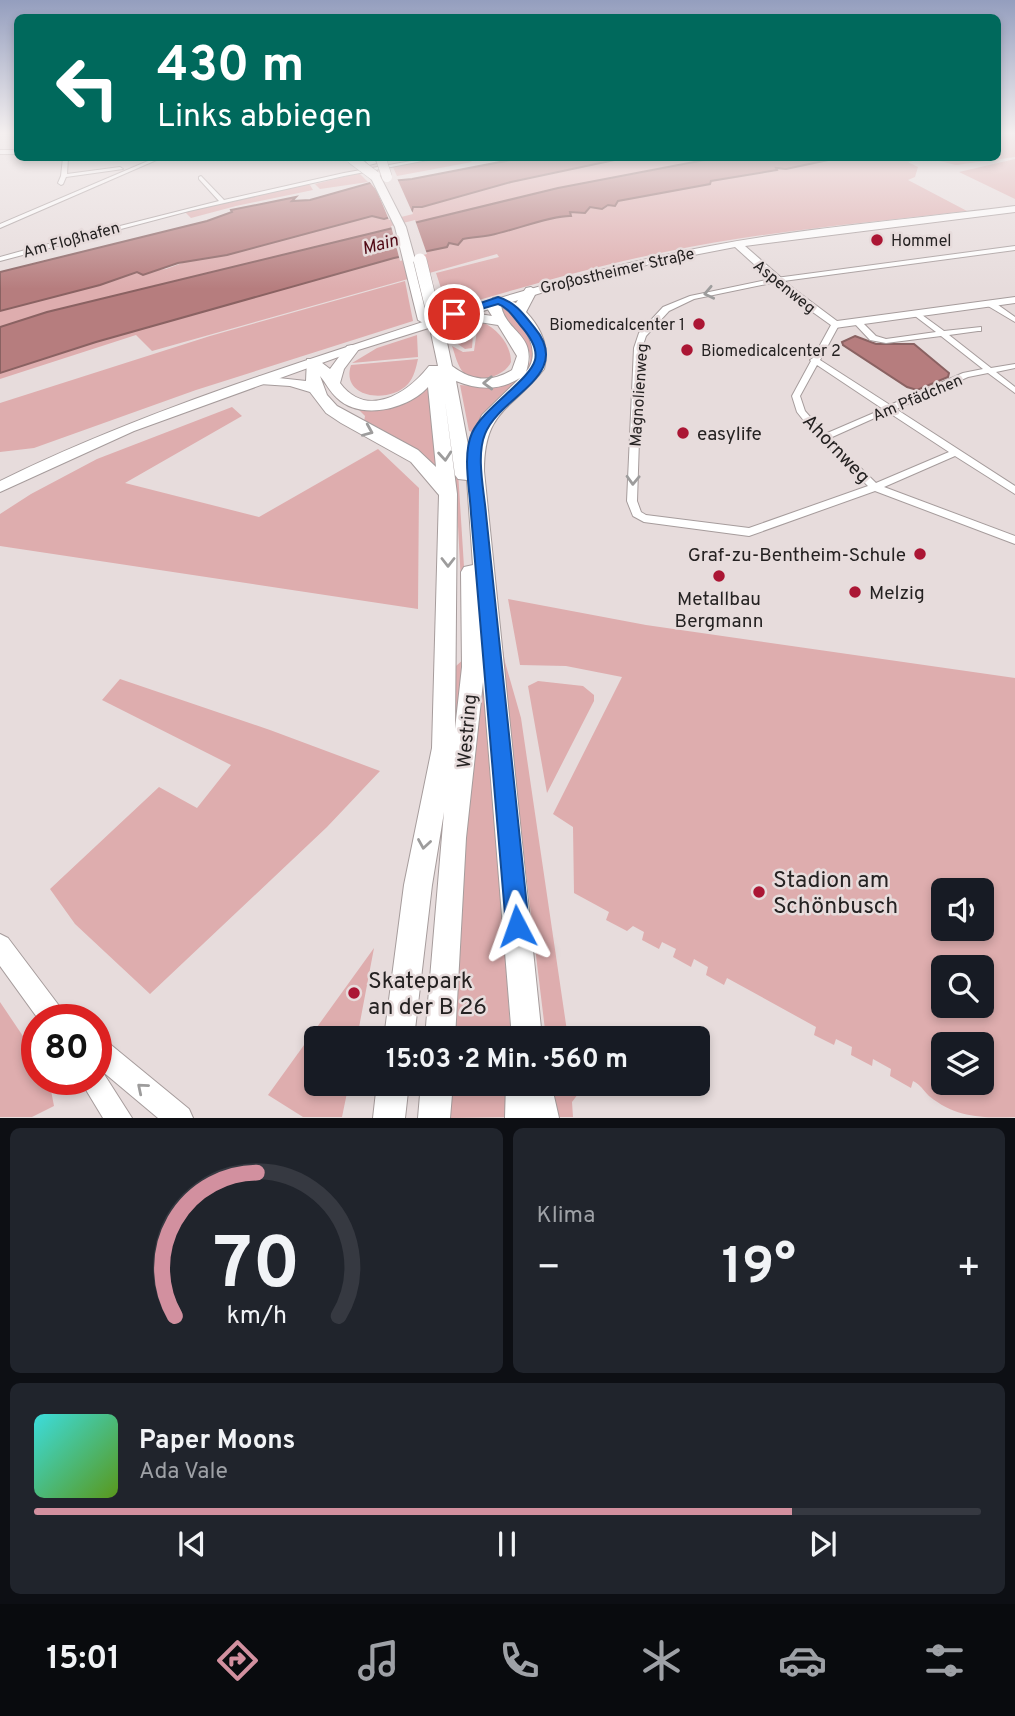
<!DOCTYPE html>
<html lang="de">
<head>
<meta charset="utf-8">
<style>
  body { margin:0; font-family:Overpass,sans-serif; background:#20242c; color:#f1f3f6; height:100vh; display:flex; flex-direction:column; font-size:26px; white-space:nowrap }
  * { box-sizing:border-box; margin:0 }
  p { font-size:23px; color:#9ea1a6 }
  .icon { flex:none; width:38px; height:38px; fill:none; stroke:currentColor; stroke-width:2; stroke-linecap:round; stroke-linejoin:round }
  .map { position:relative; height:1118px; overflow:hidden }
  .drawer { display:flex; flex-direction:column; gap:10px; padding:10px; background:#0d0f14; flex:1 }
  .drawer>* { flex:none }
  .hud { position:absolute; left:14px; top:14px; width:987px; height:147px; border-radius:10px; box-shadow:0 4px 10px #0003; background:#00695c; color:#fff; overflow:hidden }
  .tools { position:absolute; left:931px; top:878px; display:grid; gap:14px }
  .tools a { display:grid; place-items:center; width:63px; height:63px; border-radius:10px; background:#171b24; box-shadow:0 4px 10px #0003; font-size:35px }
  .speed { position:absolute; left:21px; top:1004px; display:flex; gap:14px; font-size:35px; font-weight:700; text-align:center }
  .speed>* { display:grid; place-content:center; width:91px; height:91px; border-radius:50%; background:#171b24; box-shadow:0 4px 10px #0003; line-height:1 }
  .speed .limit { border:10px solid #d22; background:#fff; color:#111 }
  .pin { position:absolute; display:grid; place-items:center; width:60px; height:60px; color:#fff; margin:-30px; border:4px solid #fff; border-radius:50%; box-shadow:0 2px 7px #0007 }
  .me { position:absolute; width:77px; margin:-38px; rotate:356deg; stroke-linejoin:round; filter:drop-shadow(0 0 5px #0008) }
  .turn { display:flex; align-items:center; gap:24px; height:147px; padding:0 28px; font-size:32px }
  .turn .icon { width:91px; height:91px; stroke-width:2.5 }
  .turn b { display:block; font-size:49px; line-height:60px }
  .big { font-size:52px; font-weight:700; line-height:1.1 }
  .drawer .widget { flex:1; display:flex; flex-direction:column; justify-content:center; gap:10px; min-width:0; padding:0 24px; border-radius:10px; background:#20242c }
  .drawer .dial { align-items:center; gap:0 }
  .dial svg { height:182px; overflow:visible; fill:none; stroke:#363941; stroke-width:7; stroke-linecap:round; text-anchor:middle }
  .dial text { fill:#f1f3f6; stroke:none }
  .song { display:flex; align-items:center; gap:21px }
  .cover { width:84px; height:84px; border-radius:10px; background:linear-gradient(135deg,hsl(180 70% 55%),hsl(90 70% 35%)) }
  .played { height:7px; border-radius:4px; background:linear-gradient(90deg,#d2909f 80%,#363941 80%) }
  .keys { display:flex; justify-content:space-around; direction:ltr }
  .heat { display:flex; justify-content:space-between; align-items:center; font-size:38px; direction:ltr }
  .drawer .tiles { flex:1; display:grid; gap:10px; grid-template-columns:1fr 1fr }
  .widget:last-child { grid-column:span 2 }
  .trip { position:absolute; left:304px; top:1026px; width:406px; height:70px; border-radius:10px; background:#171b24; box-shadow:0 4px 10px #0003; font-weight:700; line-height:70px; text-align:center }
  .menu { display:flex; height:112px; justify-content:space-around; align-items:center; background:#090b0e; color:#9ea1a6 }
  .menu .icon { width:49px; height:49px }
  .menu .current { color:#d2909f }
  .menu b { font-size:32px; color:#f1f3f6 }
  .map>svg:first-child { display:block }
  .green { fill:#deadae; fill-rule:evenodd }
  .water { fill:#b67d7e; stroke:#8a6262; stroke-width:2 }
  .pier { fill:#e7dcdc }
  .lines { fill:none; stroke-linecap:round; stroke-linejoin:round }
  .street-casing { stroke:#a69c9c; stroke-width:2 }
  .secondary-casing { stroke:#a69c9c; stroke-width:2 }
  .highway-casing { stroke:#a69c9c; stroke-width:2 }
  .street { fill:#fff; fill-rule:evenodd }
  .secondary { fill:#fff; fill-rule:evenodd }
  .highway { fill:#fff; fill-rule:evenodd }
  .highway-bridge-far1-casing { stroke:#a69c9c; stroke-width:11; stroke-linecap:butt }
  .highway-bridge-casing { stroke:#a69c9c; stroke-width:14; stroke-linecap:butt }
  .highway-bridge-far1 { stroke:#fff; stroke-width:10 }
  .highway-bridge { stroke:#fff; stroke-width:13 }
  .oneway { stroke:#9d9c9c }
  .route { fill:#1a73e8; stroke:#114b97; stroke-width:2 }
  .poi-dot { fill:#ab1634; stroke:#e7dcdc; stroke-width:2.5 }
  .labels { text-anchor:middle; stroke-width:5; stroke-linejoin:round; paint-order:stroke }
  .far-street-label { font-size:16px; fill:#252222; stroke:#e7dcdc }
  .far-poi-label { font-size:16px; fill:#252222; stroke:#e7dcdc; text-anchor:start }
  .far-water-label { font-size:18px; font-style:italic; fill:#500915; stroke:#e7dcdc }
  .poi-label { font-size:19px; fill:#252222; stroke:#e7dcdc; text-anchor:start }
  .street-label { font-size:19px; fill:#252222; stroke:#e7dcdc }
  .near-poi-label { font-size:23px; fill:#252222; stroke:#e7dcdc; text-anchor:start }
</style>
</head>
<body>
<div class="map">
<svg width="1015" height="1118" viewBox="0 0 1015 1118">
  <rect width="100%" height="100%" fill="#e7dcdc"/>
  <path class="green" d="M998 133H1015V157L956 165 927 158H998Z
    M443 158H466L472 162 397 176 392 165Z
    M624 158H715L558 188 47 312 0 327V311L100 285 137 272 166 269 193 259 227 255 372 216C389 223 405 206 422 207L511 182Z
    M829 158H926L908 162 918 167 915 177 908 180 967 211C867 223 764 231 665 252 591 267 520 288 448 309L436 273 499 257 497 254 152 351 136 335 0 379V373L96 342 394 258 446 247 449 243 458 245 463 239 493 235 590 207 602 209 618 201 710 184 711 181 776 171 775 168 828 160Z
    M1015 159V199L959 172Z
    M359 173 368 182 320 189 315 184Z
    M302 185H310L313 190 236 206 191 218 185 212Z
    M405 281 413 321 196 390 34 448 0 452V403L210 336Z
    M508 307 533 339 538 362 475 433 469 431 460 385C470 385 481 389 493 387 513 384 541 368 526 345 517 332 506 323 500 309Z
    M474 321 472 348 465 349 455 342 448 325Z
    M482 322C498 329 511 345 511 362 505 377 475 385 463 372 457 365 455 354 452 346L463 352 474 351 478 323Z
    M417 335 418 357 352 363 377 348Z
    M418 359C416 368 414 377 408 384 390 404 340 399 351 365Z
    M441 359 457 456 468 630 455 774 456 666 465 658 457 507Z
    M428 384 442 476 364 422 365 416 357 408C384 394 398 417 428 384Z
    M232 407 242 416 125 483 259 517 378 449 419 488 418 609 0 546V514L31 494 97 459Z
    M482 469 497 616 505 662 521 718 568 1038H546L478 477Z
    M508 599 646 625 1015 678V1117C982 1118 956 1118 929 1096 923 1090 921 1085 913 1081L911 1088 890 1076 891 1069 873 1059 872 1066 851 1055 852 1047 836 1039 834 1045 814 1035 816 1027 727 978 724 985 706 975 708 967 694 959 691 967 673 957 676 949 662 942 659 949 642 940 644 932 633 926 627 931 606 920 609 912 574 893 573 827 553 814 622 677 566 666 520 665ZM943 891H982V929H943ZM943 968H982V1006H943ZM943 1045H982V1083H943Z
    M485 669 511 1038H455L471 758Z
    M120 679 270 730 380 771 327 827 150 994 75 924 50 889 159 787 197 808 231 765 102 700Z
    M538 681 583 686 594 695V701L547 793 528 686Z
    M374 948 357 1038H317V1083H349L342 1117H303L268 1095Z
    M0 1002 37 1057V1080H49L54 1106 32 1117H0Z
    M452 1083H510V1117L450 1118Z
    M552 1083H575L578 1094 572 1102 573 1117H557Z"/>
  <path class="water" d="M521 158H624L511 182 422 207H413L412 211 384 219 372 216 227 255 178 263 143 275 137 272 100 285 0 311V272L207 221 232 212 231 210 296 197 292 201 310 200 370 183 412 179Z
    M715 158H829L828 160 786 169 776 168 777 170 711 181 710 184 618 201 615 206 608 205 602 209 590 207 585 213 570 212 571 216C552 215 512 231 491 235 481 237 472 237 463 239L458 245 449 243 447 247 394 258 96 342 0 373V327L47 312 558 188Z
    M855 336 876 344H914L949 373 948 377 917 390 907 387 843 345 842 342Z"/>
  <path class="pier" d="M396 176 413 214 389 220 377 191 368 180Z
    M415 220 427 254 400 261 391 226Z"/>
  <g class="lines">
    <defs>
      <path id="street" d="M63 158H68L67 174 120 167 123 169 66 177 63 184 61 185 58 183 61 176Z
        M155 158H161L0 228V224Z
        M428 158H438L344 176 189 211 0 261V257L29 249 219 201 199 179V177L201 176 224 200 344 173Z
        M1015 246V250L776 282 694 299 669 311 646 336 642 348 637 501 641 512 646 515 749 528 868 486 812 431 797 412 792 396 811 361 810 360 813 358 831 325 835 323 839 325 820 360 890 405 963 373 983 369 941 336 886 343 870 340 854 323 861 321 876 336 886 339 936 332 915 316V312H918L944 331 981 327V331H978L949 335 991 368 1015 364V368L996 372 1015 387V393L988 373 968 377 896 409 1015 486V494L955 456 884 487 1015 536V544L875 491 749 536 644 522 633 516 627 501 634 348 639 333 663 307 690 296 776 278ZM817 365 883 409 825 434 805 411 800 396ZM888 412 949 452 876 483 830 438Z
        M988 302H994L1015 317V322L988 306Z"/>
      <path id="secondary" d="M0 150H18V154H0Z
        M1015 206V212L745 246 794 289 837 321 1015 297V303L835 328 786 293 735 247 663 261 576 282 355 351 134 431 0 492V481C116 424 239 382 362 342 476 304 591 268 710 246 811 227 913 219 1015 206Z
        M0 934 8 938 63 1011 66 1020H39L0 966Z
        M96 1036 105 1040 189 1109 193 1118H158L96 1066Z
        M96 1068 102 1071 132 1118H103L80 1080H96Z"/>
      <path id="highway" d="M363 158H372L377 163 369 165Z
        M371 174 380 176 406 227 432 320 430 323 425 324 418 320 395 227 370 176Z
        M531 287 537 291 526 312C541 328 550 347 544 369 513 410 484 408 484 471L542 1038H512L483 682 466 838 455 1038H425L444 812 432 885 414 1038H384L404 885 432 748 439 495 411 462 341 423 326 413 310 392 290 386 260 384 253 380 260 376 306 381 307 359H317L330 369 347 346 352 345 359 349 344 369 340 383C367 419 407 394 429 366H438L431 333 438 329 445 333 452 366C472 381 491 383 512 370L517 356 498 325 454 318 447 314 454 310 492 316 487 308 493 298 498 297 516 303 526 288ZM501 306C520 317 545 350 526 372 538 334 507 334 501 306ZM320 376C326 383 330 392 337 398 361 421 408 409 428 387L436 467 418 450 337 406 327 395ZM520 378 482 415 468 445 456 381C478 390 499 391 520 378ZM445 401 455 475 458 479 467 480 473 565 464 567 461 572 462 667 455 729 457 494Z
        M377 1083H409L405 1118H373Z
        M421 1083H453L450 1118H418Z
        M506 1083H551L559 1118H505Z"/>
    </defs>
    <use href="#street" class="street-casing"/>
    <use href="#secondary" class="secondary-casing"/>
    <use href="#highway" class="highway-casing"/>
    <use href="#street" class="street"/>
    <use href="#secondary" class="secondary"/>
    <use href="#highway" class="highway"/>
    <defs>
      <path id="highway-bridge-far1" d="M351 158 375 176
        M381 159 387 177"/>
      <path id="highway-bridge" d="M420 260 438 333"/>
    </defs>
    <use href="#highway-bridge-far1" class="highway-bridge-far1-casing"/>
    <use href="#highway-bridge" class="highway-bridge-casing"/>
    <use href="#highway-bridge-far1" class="highway-bridge-far1"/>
    <use href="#highway-bridge" class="highway-bridge"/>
  </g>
  <defs><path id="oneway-chevron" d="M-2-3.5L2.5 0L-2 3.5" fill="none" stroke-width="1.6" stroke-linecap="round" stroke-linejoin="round" transform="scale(1.75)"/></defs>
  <g class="oneway">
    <use href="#oneway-chevron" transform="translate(709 293) rotate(168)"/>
    <use href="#oneway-chevron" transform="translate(488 383) rotate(178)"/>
    <use href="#oneway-chevron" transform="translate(368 431) rotate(23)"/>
    <use href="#oneway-chevron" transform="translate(445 456) rotate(85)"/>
    <use href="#oneway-chevron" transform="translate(633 480) rotate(92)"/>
    <use href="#oneway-chevron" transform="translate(448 562) rotate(90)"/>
    <use href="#oneway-chevron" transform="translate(424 844) rotate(99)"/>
    <use href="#oneway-chevron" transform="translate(142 1088) rotate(-140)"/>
  </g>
  <linearGradient id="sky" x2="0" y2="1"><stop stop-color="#949ebe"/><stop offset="0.46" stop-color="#f4efef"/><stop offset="1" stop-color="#f4efef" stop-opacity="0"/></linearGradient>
  <rect width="1015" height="289" fill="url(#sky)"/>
  <path class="route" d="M498 297C515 302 523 313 534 327 575 376 500 395 485 434 476 456 484 490 486 514L529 926 526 934 517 938 509 934 506 926 471 514C470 490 462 455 472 433 483 408 530 380 535 360 538 348 528 334 521 326 514 318 508 307 498 304L454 317 448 314Z"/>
  <g class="poi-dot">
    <circle cx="877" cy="240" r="7"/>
    <circle cx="699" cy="324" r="7"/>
    <circle cx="687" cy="350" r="7"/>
    <circle cx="683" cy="433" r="7"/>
    <circle cx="920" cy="554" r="7"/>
    <circle cx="719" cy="576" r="7"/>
    <circle cx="855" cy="592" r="7"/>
    <circle cx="759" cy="892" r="7"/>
    <circle cx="354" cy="993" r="7"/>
  </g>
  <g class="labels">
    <g class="far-street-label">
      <text transform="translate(71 239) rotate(-15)" y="6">Am Floßhafen</text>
      <text transform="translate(617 270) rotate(-13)" y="6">Großostheimer Straße</text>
      <text transform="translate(785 286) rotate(39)" y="6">Aspenweg</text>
      <text transform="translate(638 395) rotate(-86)" y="6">Magnolienweg</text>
      <text transform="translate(917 397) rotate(-23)" y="6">Am Pfädchen</text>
    </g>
    <g class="far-poi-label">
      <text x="891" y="246">Hommel</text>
      <text x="685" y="330" text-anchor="end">Biomedicalcenter 1</text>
      <text x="701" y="356">Biomedicalcenter 2</text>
    </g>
    <g class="far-water-label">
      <text transform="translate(380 244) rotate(-15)" y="6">Main</text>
    </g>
    <g class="poi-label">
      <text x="697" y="440">easylife</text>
      <text x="906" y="561" text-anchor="end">Graf-zu-Bentheim-Schule</text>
      <text x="869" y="599">Melzig</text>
      <text x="719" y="605" text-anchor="middle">Metallbau<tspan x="719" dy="22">Bergmann</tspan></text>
    </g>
    <g class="street-label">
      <text transform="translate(837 448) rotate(46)" y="7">Ahornweg</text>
      <text transform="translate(466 731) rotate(-85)" y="7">Westring</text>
    </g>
    <g class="near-poi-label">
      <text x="773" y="887">Stadion am<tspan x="773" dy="26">Schönbusch</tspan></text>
      <text x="368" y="988">Skatepark<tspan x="368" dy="26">an der B 26</tspan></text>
    </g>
  </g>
</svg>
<div class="tools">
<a><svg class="icon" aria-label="sound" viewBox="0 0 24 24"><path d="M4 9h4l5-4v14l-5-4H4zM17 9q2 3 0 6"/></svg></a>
<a><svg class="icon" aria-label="search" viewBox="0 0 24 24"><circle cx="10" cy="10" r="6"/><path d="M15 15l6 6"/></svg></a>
<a><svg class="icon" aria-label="layers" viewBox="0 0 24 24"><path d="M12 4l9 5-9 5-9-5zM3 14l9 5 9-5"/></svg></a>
</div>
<div class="speed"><div class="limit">80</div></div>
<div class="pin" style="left:454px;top:314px;background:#d93025"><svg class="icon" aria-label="arrive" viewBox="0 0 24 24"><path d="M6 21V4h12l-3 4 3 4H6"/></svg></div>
<svg class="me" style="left:517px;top:926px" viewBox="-20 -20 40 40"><path d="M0-17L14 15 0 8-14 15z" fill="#1a73e8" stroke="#fff" stroke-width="4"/></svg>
<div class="trip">15:03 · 2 Min. · 560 m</div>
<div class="hud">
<div class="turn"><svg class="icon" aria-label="left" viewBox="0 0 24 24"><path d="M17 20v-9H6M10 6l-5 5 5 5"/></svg><div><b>430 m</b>Links abbiegen</div></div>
</div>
</div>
<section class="drawer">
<div class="tiles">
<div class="widget dial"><svg viewBox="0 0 100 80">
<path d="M14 69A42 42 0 1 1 86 69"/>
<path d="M14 69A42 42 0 0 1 50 6" stroke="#d2909f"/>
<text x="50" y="56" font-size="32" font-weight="700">70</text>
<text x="50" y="72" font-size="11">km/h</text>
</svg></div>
<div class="widget"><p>Klima</p>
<div class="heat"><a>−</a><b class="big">19°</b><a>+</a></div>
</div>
<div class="widget">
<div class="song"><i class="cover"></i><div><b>Paper Moons</b><p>Ada Vale</p></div></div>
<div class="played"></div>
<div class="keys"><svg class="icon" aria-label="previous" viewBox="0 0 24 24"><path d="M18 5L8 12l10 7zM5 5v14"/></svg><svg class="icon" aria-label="pause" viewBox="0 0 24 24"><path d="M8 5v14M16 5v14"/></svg><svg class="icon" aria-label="next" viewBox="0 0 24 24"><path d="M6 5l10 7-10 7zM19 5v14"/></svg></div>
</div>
</div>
</section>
<nav class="menu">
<b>15:01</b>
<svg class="icon current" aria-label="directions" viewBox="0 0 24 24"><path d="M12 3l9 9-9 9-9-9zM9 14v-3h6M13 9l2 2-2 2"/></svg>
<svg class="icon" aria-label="music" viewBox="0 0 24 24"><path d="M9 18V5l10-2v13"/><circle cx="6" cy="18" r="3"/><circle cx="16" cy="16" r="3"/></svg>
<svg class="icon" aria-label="phone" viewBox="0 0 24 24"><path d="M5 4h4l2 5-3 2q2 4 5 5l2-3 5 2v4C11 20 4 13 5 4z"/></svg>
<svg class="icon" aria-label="climate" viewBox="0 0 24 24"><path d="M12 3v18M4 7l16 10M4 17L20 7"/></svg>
<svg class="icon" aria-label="car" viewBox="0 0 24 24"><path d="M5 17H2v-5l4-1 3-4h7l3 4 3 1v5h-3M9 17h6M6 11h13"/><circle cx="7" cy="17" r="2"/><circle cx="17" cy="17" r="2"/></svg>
<svg class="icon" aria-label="filters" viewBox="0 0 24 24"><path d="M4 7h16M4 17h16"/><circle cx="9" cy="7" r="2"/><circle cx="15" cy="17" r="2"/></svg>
</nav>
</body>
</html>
